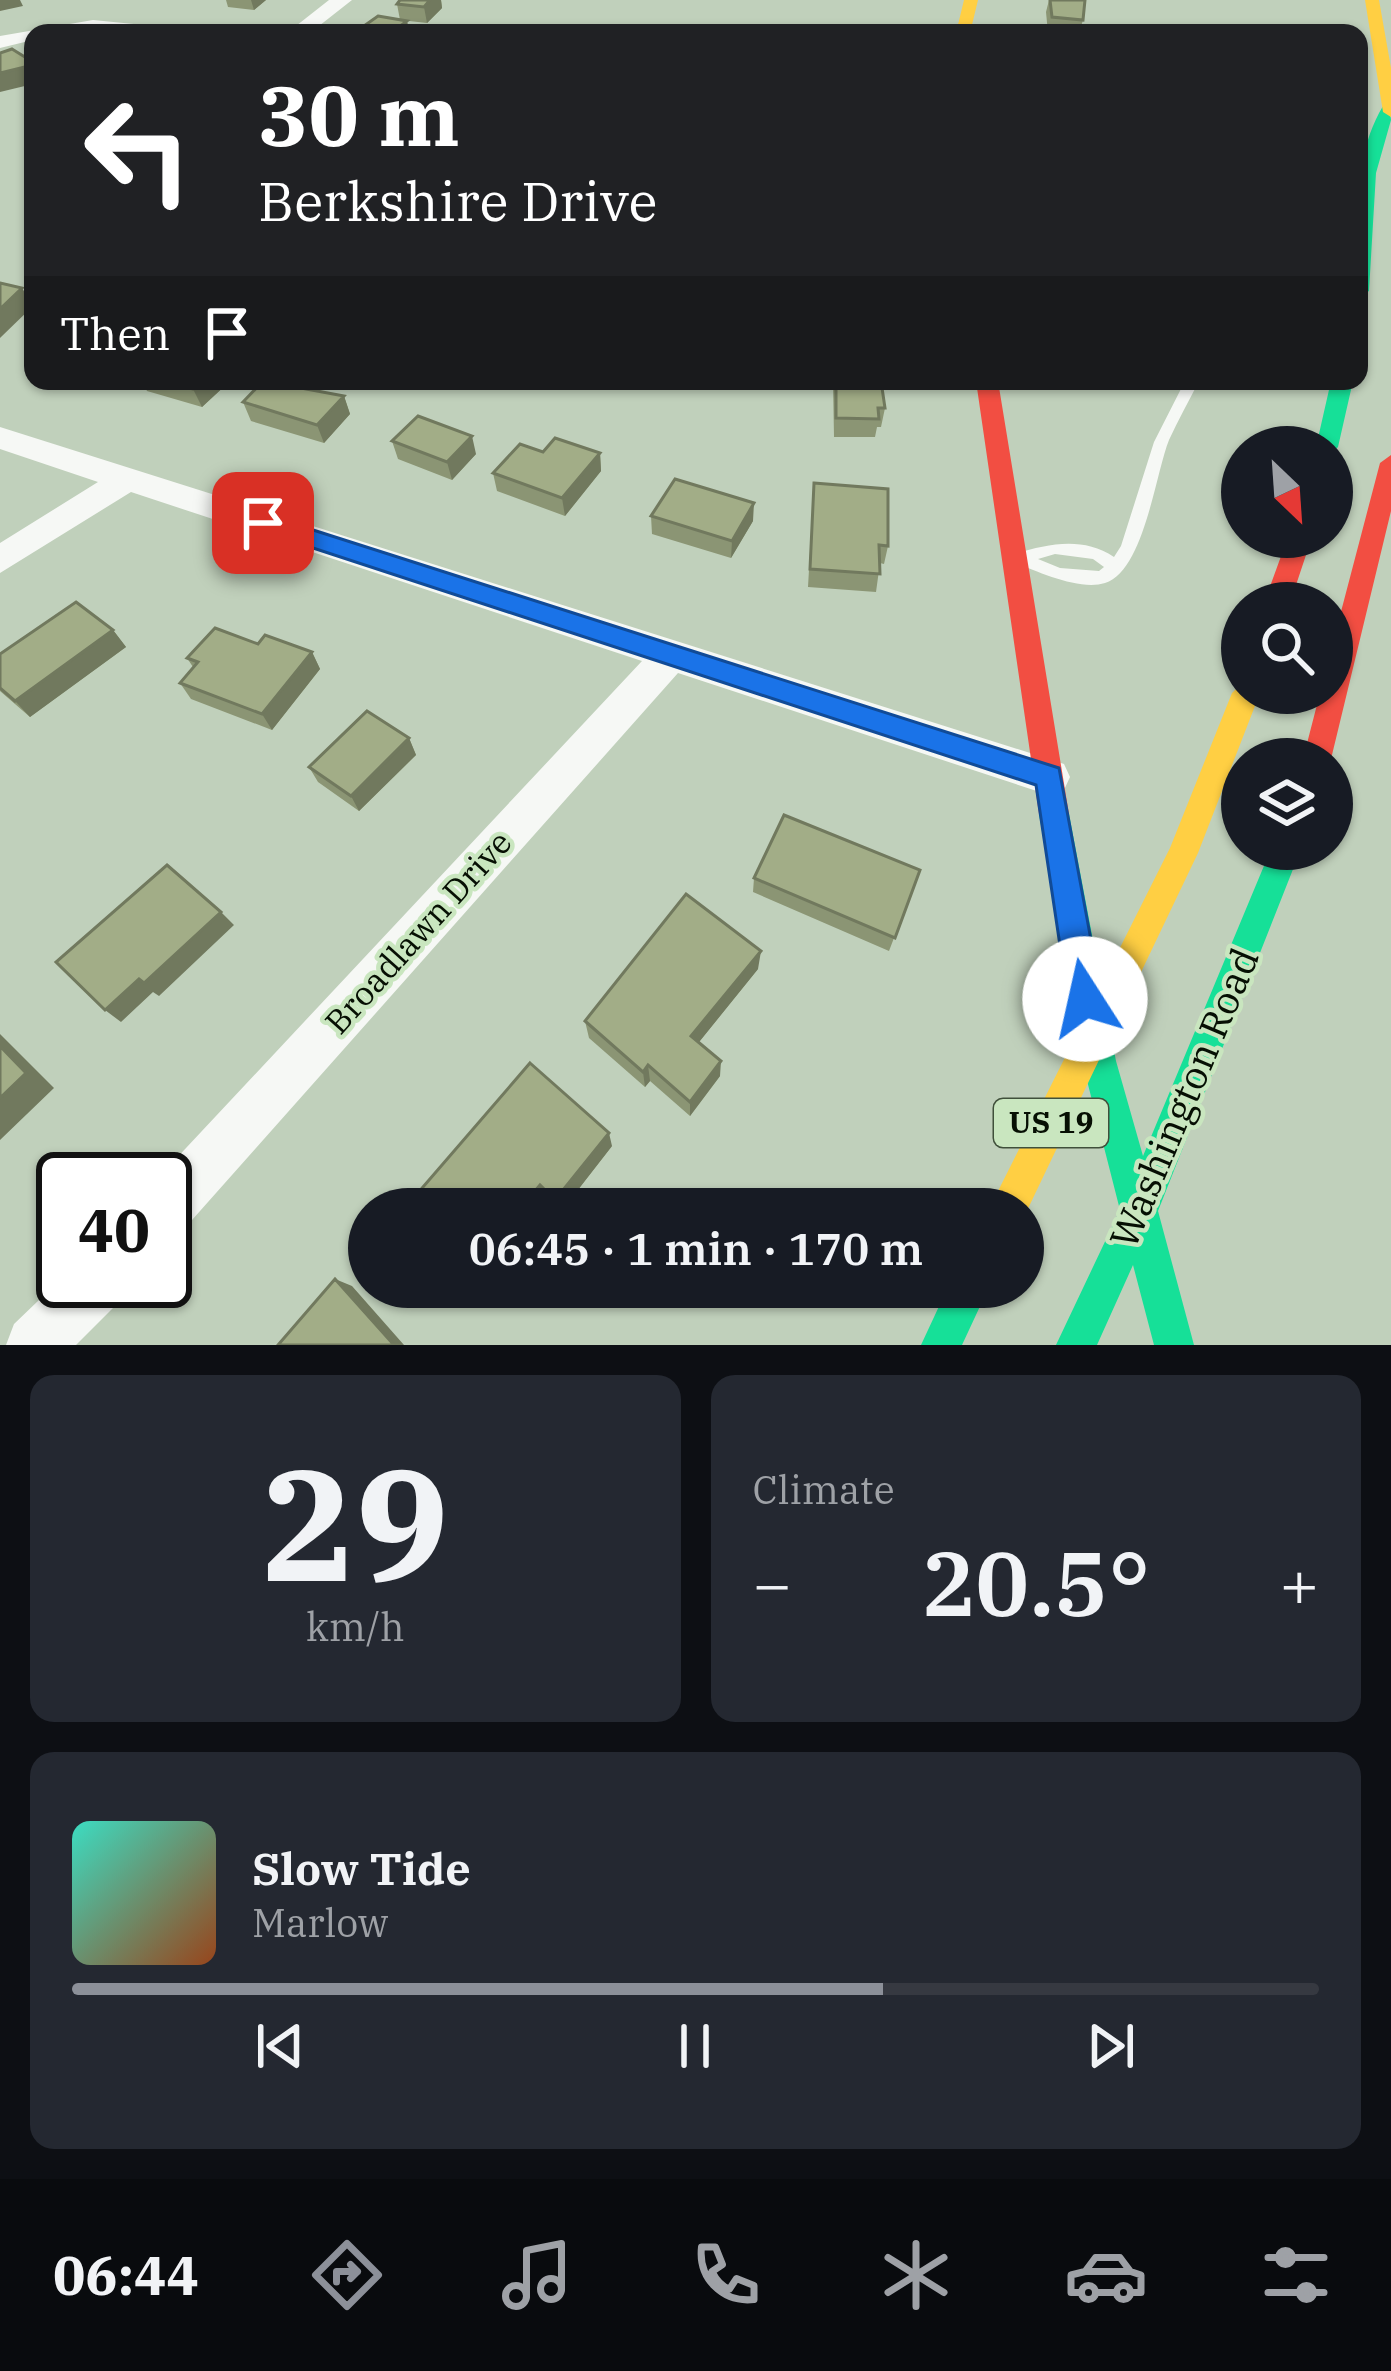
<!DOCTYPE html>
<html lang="en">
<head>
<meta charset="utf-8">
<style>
  body { margin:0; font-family:"IBM Plex Serif",serif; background:#242831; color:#f1f3f6; height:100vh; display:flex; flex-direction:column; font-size:45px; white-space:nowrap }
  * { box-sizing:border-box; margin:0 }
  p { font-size:39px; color:#9ea1a6 }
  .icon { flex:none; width:66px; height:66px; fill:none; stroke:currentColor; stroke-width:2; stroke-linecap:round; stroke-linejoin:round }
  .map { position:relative; height:1345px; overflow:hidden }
  .details { display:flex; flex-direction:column; gap:30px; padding:30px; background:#0d0f14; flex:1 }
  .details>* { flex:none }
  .top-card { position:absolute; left:24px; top:24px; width:1344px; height:366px; border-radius:24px; box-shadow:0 3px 9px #0004; background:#202124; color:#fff; overflow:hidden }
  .needle { width:78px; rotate:155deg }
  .tools { position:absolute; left:1221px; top:426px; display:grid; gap:24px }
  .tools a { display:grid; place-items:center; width:132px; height:132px; border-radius:50%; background:#171b24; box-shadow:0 3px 9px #0004; font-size:60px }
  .speed { position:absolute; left:36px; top:1152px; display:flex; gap:24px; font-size:60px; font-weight:700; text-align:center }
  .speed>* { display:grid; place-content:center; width:156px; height:156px; border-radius:50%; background:#171b24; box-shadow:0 3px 9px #0004; line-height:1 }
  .speed .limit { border:6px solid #111; border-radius:18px; background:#fff; color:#111 }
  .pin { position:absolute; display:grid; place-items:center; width:102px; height:102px; color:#fff; margin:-51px; border-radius:24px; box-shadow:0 6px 18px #0006 }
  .me { position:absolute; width:132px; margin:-66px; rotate:350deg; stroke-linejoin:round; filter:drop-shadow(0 0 9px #0008) }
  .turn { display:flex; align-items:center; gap:42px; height:252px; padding:0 36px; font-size:54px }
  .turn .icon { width:156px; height:156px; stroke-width:2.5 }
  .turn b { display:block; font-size:84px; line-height:102px }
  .then { display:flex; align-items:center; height:114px; padding:0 36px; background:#0003; gap:24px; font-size:45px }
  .big { font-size:90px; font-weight:600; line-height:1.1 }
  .details .tile { flex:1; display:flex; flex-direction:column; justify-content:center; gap:18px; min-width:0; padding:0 42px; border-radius:24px; background:#242831 }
  .details .dial { align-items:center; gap:0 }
  .dial b { font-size:156px; line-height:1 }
  .song { display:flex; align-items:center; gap:36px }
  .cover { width:144px; height:144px; border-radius:18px; background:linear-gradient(135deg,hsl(170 70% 55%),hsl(20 70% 35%)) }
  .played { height:12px; border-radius:6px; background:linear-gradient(90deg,#8c9099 65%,#363941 65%) }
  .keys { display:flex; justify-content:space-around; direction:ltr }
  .heat { display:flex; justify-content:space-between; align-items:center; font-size:66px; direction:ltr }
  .details .tiles { flex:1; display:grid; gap:30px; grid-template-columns:1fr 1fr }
  .tile:last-child { grid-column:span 2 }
  .trip { position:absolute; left:348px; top:1188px; width:696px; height:120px; border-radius:60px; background:#171b24; box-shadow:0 3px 9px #0004; font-weight:600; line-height:120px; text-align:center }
  .menu { display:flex; height:192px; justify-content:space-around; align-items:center; background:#090b0e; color:#9ea1a6 }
  .menu .icon { width:84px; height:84px }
  .menu .on { color:#8c9099 }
  .menu b { font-size:54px; color:#f1f3f6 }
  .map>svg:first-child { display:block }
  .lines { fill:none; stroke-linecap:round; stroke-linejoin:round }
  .lane { fill:#f6f8f5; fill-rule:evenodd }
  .street { fill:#f6f8f5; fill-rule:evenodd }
  .fast { fill:#16e098; fill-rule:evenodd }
  .slow { fill:#ffcf43; fill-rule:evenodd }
  .jam { fill:#f24e42; fill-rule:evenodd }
  .wall { fill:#8b9574 }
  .shaded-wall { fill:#71795e }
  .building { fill:#a2ad87; stroke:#71795e; stroke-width:3 }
  .route { fill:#1a73e8; stroke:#114b97; stroke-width:3 }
  .labels { text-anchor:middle; stroke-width:9; stroke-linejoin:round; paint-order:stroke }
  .shield { fill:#c9e6bf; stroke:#40503b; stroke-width:3 }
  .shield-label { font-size:30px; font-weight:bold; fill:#060f03 }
  .street-label { font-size:33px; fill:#060f03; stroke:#c9e6bf }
  .near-street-label { font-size:39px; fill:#060f03; stroke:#c9e6bf }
</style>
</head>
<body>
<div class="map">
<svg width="1391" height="1345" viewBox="0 0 1391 1345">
  <rect width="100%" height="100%" fill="#c0d0bb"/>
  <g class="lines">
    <path class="lane" d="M595 25 641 30 646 33H557Z
      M1185 381H1199C1189 401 1178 420 1169 440 1155 475 1144 571 1105 583 1080 591 1037 572 1014 562L1012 558 1014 554C1048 544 1082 536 1114 557L1121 546 1154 442ZM1055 554 1093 559 1104 567 1099 571 1060 568 1038 559Z"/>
    <path class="street" d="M329 0H352L310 33H287Z
      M93 20 164 27 174 33H33V40L0 48V36Z
      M0 427 1049 759 1064 764 1070 777 1064 790 1049 795 678 673 184 1229 165 1237V1179H157L642 661 131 492 0 573V543L98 482 0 449Z
      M63 1277 128 1281 120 1301 76 1345H6L14 1324Z"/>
    <path class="fast" d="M1389 104 1391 120 1376 173 1369 291 1359 297C1359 232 1349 163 1383 106Z
      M1331 381H1353L1338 447 1332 453V447H1316Z
      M1054 801 1065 805 1069 814 1116 1061 1143 1156 1271 849H1301L1158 1211 1194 1345H1154L1133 1265 1097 1345H1056L1120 1210 1082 1061 1039 814 1043 805Z
      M948 1287H989L962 1345H921Z"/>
    <path class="slow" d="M964 0H978L970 33H956Z
      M1365 0H1379L1391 68V117L1383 112Z
      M1242 683V693H1260L1198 853 1023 1219V1209H989L1170 848 1232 693Z"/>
    <path class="jam" d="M976 381H998L1069 814 1065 823 1054 827 1043 823 1039 814Z
      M1391 455V511L1331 759H1303L1320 693H1332V646L1380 463Z
      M1288 537H1312L1290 603H1264Z"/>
  </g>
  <path class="wall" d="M226 0H266L254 10 228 7Z
    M400 0H441L442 8 427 23 400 20 397 4Z
    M1049 0H1085L1083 20 1079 33H1048L1046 12Z
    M142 381H230L202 407 147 391Z
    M833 381H881L885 408 881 427H877L875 437H834Z
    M344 396 350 414 324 443 251 421 243 402Z
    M392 441 476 454 452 480 398 459Z
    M543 452 600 453 601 471 565 516 497 491 493 473Z
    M814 483 888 546 884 564 880 563 876 592 808 587Z
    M651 516 753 521 731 558 652 534Z
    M113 630 126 647 30 717 0 691V654Z
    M258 644 312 652 320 669 272 730 191 699 180 683 193 667 187 658Z
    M409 738 416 755 359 811 318 782 309 767Z
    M920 870 889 951 753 892 754 878Z
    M758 969 699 1042 720 1076 690 1116 650 1081 645 1087 589 1038 585 1021Z
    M612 1146 563 1209H560L546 1196 536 1209H404Z"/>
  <path class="shaded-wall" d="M0 0H20L23 6 0 11Z
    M251 0H266L254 10Z
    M430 0H441L442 8 427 23 424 7Z
    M407 21 410 33H391Z
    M33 65V84L0 92V73Z
    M22 288 33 306 0 338V309Z
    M202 381H230L202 407 193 389Z
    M344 396 350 414 324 443 317 425Z
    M472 436 476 454 452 480 447 462Z
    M600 453 601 471 565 516 562 498Z
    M754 503 753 521 731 558 732 541Z
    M113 630 126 647 30 717 15 701Z
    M312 652 320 669 272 730 262 714Z
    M409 738 416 755 359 811 351 796Z
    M221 912 234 925 159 996 153 992 121 1022 105 1010 139 979Z
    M761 951 758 969 691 1052V1036Z
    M0 1034 54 1088 0 1140Z
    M721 1061 720 1076 690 1116V1102Z
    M648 1065 650 1081 645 1087 643 1072Z
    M609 1133 612 1146 563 1209H561L555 1200Z
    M540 1185 546 1196 536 1209H520Z
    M335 1279 352 1286 404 1345H394Z"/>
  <path class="building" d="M400 0H430L424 7 397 4Z
    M1050 0H1085L1083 20 1052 17Z
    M378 16 407 21 391 33H354Z
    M534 27 568 33H528Z
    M12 49 33 62V65L0 73V53Z
    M0 283 22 288 0 309Z
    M166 381H202L193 389Z
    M263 381 344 396 317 425 243 402Z
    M836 381H881L885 408H878L879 419 836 418Z
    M418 416 472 436 447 462 392 441Z
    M555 438 600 453 562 498 493 473 520 444 543 452Z
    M675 479 754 503 732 541 651 516Z
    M814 483 888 489V546L879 545 880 574 810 569Z
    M76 602 113 630 15 701 0 688V654Z
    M215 628 258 644 265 635 312 652 262 714 180 683 198 662 187 658Z
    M367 711 409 738 351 796 309 767Z
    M784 815 920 870 895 938 754 878Z
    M167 865 221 912 144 983 139 979 105 1010 56 962Z
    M686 894 761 951 691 1036 721 1061 690 1102 648 1065 643 1072 585 1021Z
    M0 1046 26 1073 0 1098Z
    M530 1063 609 1133 555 1200 540 1185 520 1209H404Z
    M335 1279 394 1345H278Z"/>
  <path class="route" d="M263 514 1059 768 1102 999 1097 1011 1085 1016 1073 1011 1068 999 1036 785 255 529V517Z"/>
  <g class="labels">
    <rect class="shield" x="994" y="1099" width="114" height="48" rx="9"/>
    <g class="shield-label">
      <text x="1051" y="1133">US 19</text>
    </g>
    <g class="street-label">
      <text transform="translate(418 932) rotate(-48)" y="12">Broadlawn Drive</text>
    </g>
    <g class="near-street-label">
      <text transform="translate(1184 1098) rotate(-67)" y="14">Washington Road</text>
    </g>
  </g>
</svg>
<div class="tools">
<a><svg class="needle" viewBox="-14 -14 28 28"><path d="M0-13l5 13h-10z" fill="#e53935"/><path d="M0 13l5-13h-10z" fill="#9ea1a6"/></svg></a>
<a><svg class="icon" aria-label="search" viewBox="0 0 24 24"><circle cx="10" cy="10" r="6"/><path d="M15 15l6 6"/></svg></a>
<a><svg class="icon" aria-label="layers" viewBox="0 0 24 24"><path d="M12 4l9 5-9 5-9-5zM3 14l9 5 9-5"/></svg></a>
</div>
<div class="speed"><div class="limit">40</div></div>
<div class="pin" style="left:263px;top:523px;background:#d93025"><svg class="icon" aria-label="arrive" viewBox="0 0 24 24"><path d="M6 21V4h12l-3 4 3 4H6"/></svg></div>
<svg class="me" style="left:1085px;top:999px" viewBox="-20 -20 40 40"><circle r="19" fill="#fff"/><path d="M0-13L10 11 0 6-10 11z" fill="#1a73e8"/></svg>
<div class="trip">06:45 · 1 min · 170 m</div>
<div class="top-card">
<div class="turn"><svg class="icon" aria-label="left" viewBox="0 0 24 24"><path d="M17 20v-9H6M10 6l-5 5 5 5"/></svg><div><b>30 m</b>Berkshire Drive</div></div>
<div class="then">Then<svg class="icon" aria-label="arrive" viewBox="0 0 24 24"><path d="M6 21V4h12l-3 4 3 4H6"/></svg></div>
</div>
</div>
<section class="details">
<div class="tiles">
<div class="tile dial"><b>29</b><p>km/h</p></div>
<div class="tile"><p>Climate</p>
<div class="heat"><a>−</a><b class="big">20.5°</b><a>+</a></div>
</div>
<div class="tile">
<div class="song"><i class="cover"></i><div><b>Slow Tide</b><p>Marlow</p></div></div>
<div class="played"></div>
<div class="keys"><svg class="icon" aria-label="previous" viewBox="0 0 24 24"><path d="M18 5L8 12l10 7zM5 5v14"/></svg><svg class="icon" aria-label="pause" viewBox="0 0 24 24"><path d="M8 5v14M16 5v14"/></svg><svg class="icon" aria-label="next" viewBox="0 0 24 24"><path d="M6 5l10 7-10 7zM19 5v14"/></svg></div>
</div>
</div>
</section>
<nav class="menu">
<b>06:44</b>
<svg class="icon on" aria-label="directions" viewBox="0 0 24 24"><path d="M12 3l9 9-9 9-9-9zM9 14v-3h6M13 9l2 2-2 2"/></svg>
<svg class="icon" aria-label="music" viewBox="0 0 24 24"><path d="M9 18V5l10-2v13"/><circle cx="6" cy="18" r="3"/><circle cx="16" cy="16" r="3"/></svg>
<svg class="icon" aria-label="phone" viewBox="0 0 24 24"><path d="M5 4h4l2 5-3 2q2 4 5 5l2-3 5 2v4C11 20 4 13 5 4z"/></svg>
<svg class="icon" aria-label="climate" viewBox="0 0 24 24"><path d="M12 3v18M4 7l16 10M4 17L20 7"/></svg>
<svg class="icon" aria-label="car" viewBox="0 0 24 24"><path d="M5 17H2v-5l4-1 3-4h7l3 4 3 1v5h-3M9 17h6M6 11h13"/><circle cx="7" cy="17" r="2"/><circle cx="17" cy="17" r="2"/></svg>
<svg class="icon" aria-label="filters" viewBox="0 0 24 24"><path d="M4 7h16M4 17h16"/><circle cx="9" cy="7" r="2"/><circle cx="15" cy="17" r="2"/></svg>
</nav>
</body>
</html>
